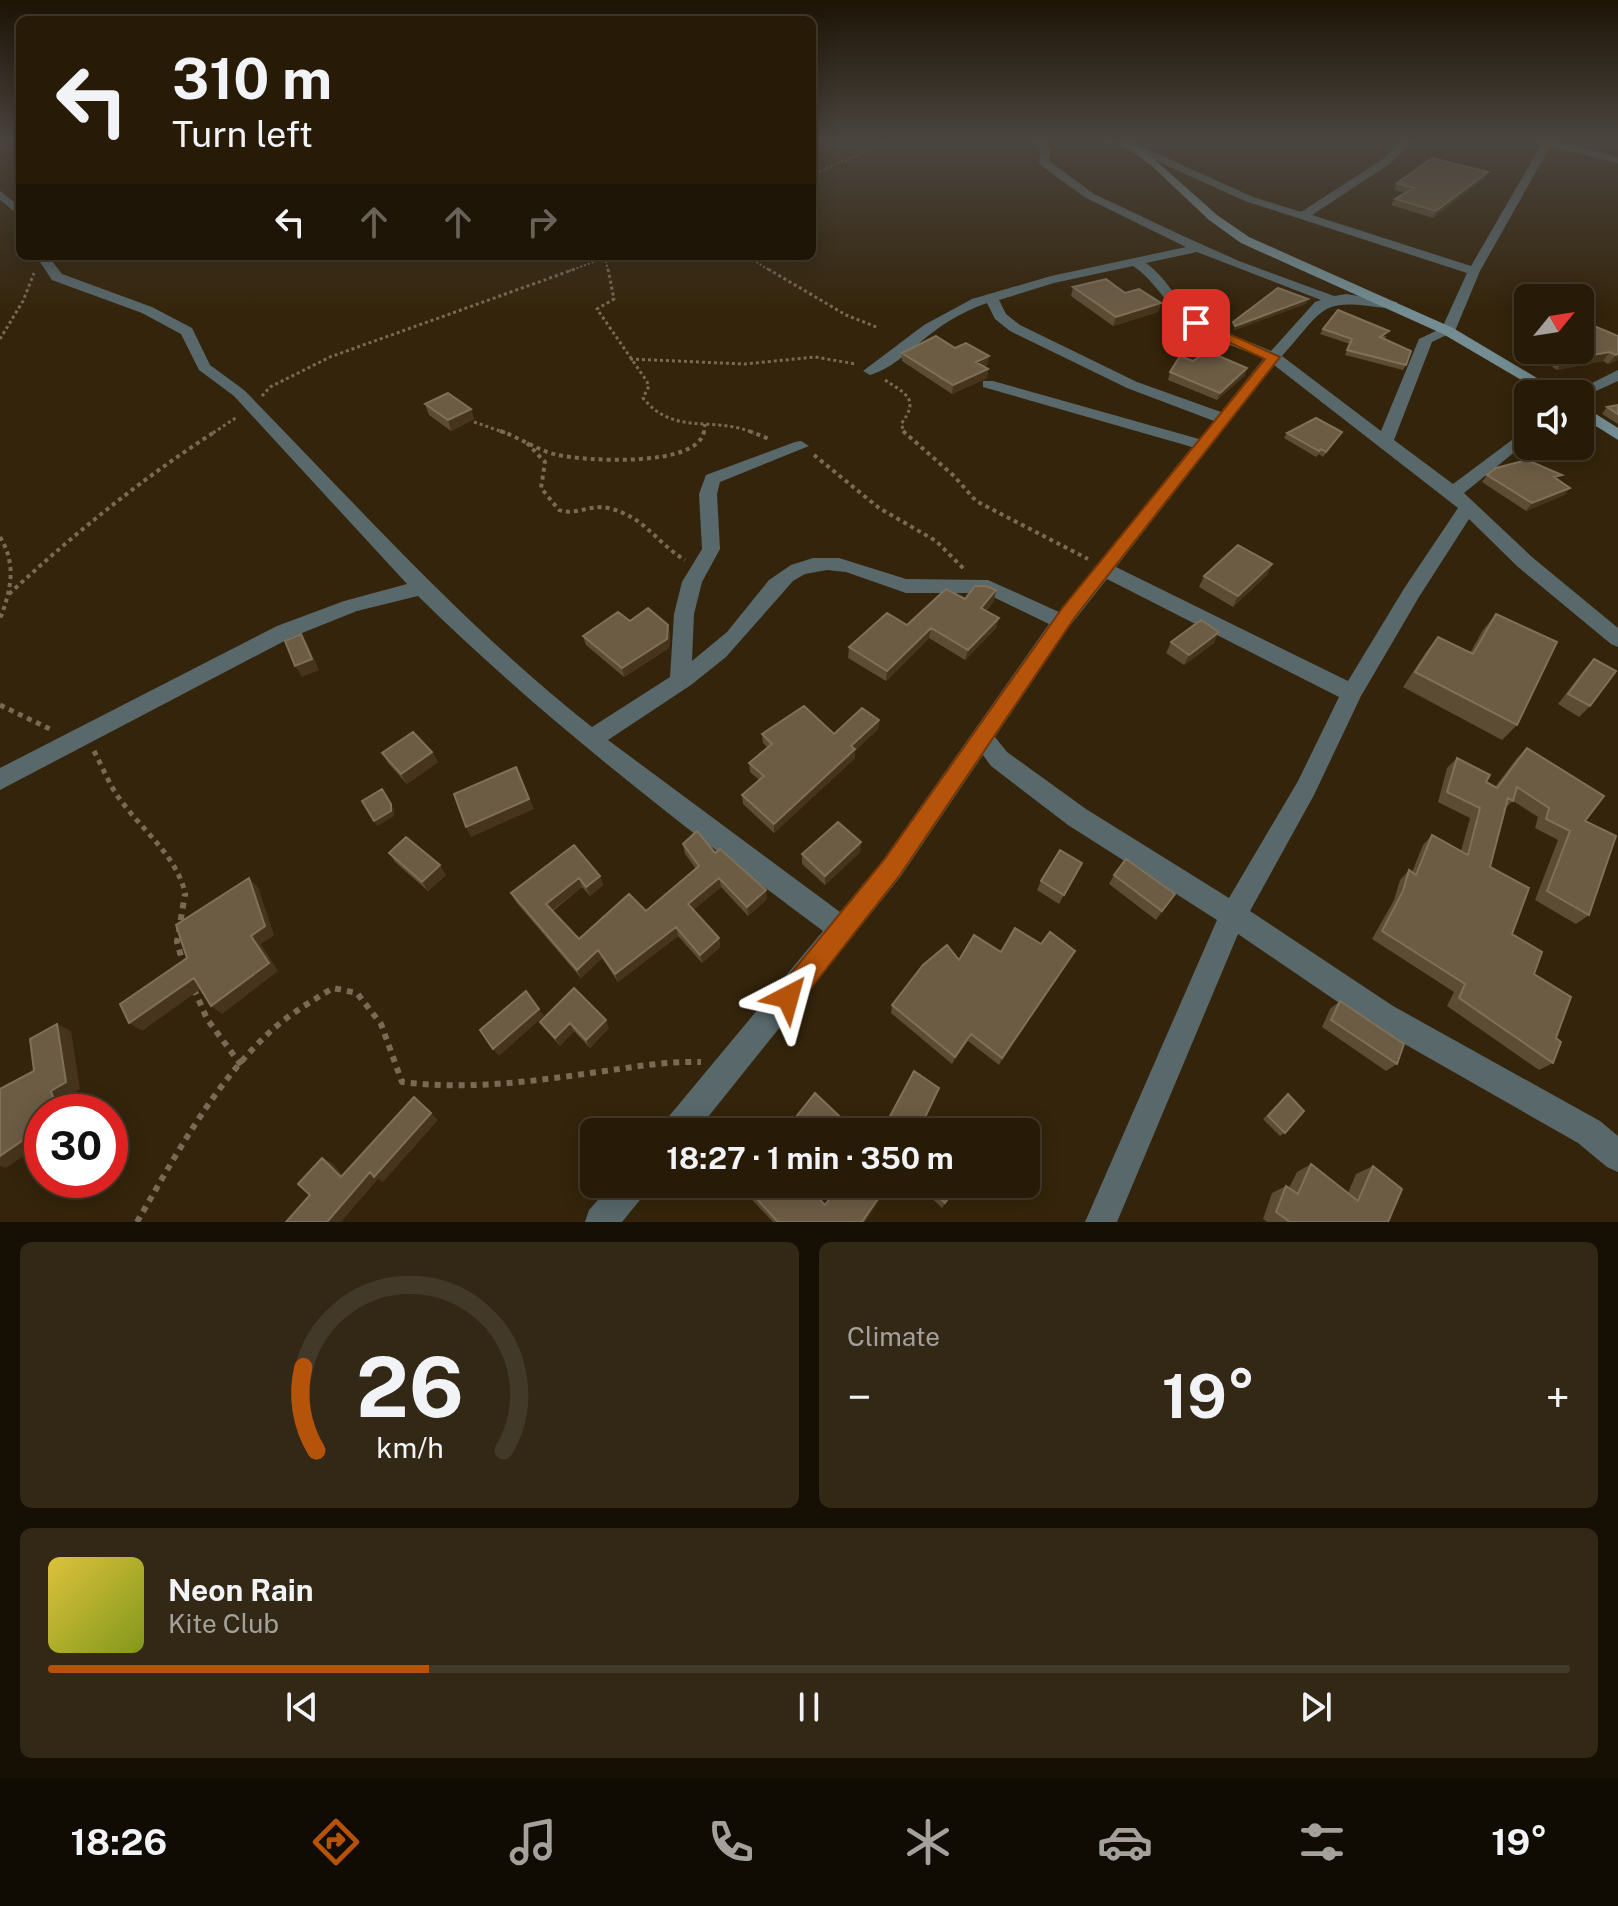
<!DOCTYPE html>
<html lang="en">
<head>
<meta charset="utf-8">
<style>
  body { margin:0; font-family:"Public Sans",sans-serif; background:#332816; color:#f1f3f6; height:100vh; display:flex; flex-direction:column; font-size:30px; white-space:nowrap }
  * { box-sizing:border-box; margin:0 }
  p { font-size:26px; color:#a4a19c }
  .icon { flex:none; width:44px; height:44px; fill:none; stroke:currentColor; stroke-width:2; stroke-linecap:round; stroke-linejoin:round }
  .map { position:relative; height:1222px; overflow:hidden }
  .details { display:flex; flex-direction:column; gap:20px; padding:20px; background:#150f04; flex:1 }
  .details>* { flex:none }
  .banner { position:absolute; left:16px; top:16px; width:800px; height:244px; border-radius:12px; box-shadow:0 4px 20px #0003,0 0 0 2px #433929; background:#271b08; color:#f1f3f6; overflow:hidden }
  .needle { width:52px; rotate:60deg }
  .buttons { position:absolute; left:1514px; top:284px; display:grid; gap:16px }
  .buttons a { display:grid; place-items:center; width:80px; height:80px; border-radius:12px; background:#271b08; box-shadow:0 4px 20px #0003,0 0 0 2px #433929; font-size:40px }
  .speed { position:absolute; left:24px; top:1094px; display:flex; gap:16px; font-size:40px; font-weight:700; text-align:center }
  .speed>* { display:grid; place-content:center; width:104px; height:104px; border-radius:50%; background:#271b08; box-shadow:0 4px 20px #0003,0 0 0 2px #433929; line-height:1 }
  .speed .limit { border:12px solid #d22; background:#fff; color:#111 }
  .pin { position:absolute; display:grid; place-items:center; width:68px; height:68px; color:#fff; margin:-34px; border-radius:16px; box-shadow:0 4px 12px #0006 }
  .me { position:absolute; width:88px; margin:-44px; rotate:39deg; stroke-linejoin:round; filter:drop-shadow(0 0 6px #0008) }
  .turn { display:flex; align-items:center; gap:28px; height:168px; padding:0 24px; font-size:36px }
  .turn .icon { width:104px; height:104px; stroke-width:2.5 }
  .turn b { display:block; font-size:56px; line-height:68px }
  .lanes { display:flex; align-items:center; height:76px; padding:0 24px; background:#0003; justify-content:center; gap:40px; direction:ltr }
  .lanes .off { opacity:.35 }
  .big { font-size:60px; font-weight:700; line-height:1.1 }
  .details .card { flex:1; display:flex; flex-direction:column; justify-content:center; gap:12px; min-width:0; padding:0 28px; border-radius:12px; background:#332816 }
  .details .dial { align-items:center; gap:0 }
  .dial svg { height:208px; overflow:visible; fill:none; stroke:#433929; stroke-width:7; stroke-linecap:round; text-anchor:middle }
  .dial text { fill:#f1f3f6; stroke:none }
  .song { display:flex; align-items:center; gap:24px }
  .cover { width:96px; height:96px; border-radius:12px; background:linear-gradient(135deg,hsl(50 70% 55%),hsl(70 70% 35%)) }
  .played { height:8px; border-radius:4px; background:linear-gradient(90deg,#b45309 25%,#433929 25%) }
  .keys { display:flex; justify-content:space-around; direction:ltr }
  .heat { display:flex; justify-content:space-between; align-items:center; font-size:44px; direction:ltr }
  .details .tiles { flex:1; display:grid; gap:20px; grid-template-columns:1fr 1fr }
  .card:last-child { grid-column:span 2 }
  .trip { position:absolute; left:580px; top:1118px; width:460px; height:80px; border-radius:12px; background:#271b08; box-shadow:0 4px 20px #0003,0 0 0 2px #433929; font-weight:700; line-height:80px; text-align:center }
  .tab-bar { display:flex; height:128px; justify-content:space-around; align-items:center; background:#100b03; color:#a4a19c }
  .tab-bar .icon { width:56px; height:56px }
  .tab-bar .on { color:#b45309 }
  .tab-bar b { font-size:36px; color:#f1f3f6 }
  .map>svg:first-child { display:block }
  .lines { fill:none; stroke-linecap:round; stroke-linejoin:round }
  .path-far4 { stroke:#796a56; stroke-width:2; stroke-dasharray:2 2; stroke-linecap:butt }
  .path-far3 { stroke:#796a56; stroke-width:3; stroke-dasharray:3 3; stroke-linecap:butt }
  .path-far2 { stroke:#796a56; stroke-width:4; stroke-dasharray:4 4; stroke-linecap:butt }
  .path-far1 { stroke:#796a56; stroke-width:5; stroke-dasharray:5 5; stroke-linecap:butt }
  .path { stroke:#796a56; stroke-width:6; stroke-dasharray:6 6; stroke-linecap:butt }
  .street { fill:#58686b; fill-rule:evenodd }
  .secondary { fill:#738d92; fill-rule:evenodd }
  .wall { fill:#5c4c34 }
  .shaded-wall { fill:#46351c }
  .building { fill:#6c5c44; stroke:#7f705a; stroke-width:2 }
  .route { fill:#b45309; stroke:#753606; stroke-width:2 }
</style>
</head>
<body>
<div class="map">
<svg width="1618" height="1222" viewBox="0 0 1618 1222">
  <rect width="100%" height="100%" fill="#34240b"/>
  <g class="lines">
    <path class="path-far4" d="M0 146 20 151
      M812 175 886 142
      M746 256 771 271
      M605 257 608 271
      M569 271 610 256"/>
    <path class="path-far3" d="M608 269 614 299 597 309 646 380 649 386 643 398C675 437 711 415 754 433
      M768 269 846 315 879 328
      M0 339 23 301 34 273
      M630 359 745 364 815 357 856 364
      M885 380C906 394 920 399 901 424L905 433
      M262 396 270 387 330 357 575 269
      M474 422 506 433
      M213 433 237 417
      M704 433 705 422"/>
    <path class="path-far2" d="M500 431C519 437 538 451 558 455 585 461 699 468 704 431
      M749 431 769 439
      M903 431 954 476 976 501 1088 559
      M527 443 545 462 541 488 559 510C575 516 590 504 608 508 646 517 656 543 685 560
      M814 455 879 508 936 541 965 570
      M0 537C17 565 11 590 0 619
      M9 594C75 533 140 480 216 431"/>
    <path class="path-far1" d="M0 705 52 730
      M94 751C103 768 110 787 122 802 145 833 177 856 186 896"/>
    <path class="path" d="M184 967 177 942 185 894
      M194 989 207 1019 241 1065
      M137 1222C176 1155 214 1083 272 1030 291 1013 312 1001 333 988L357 993 381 1024 402 1082C466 1090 528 1082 591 1073 628 1068 664 1061 701 1062"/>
    <path class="street" d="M1033 142H1044L1051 149 1049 161 1094 194 1181 235 1239 261 1334 296 1346 294 1397 302V308L1392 309C1319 298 1328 304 1282 356L1381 431 1419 339 1442 328 1467 273 1245 201 1130 149 1100 142 1138 145 1253 197 1301 212 1383 159 1401 142H1412L1391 163 1312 215 1471 266 1541 145 1538 142H1555L1618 157V163L1550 147 1480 271 1455 331 1432 342 1394 440 1453 484 1528 428V441L1464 493 1532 557 1618 628V647L1611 644 1518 567 1469 519 1419 597 1361 696 1314 795 1250 911 1393 1006 1600 1121 1618 1136V1172L1607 1167 1578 1143 1373 1026 1238 934 1117 1222H1085L1217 920 1068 825 991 766 983 755 901 876 696 1132H661L665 1121 823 931C682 826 543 719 418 596L357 611 292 637 0 790V768L277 626 344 601 407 584 234 396 199 370 181 334 142 313 52 280 36 256H48L62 274 152 307 192 328 210 365 244 390C358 506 464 626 592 727L670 677 674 614 682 582 702 549 699 494 706 475 795 442 801 441 809 446 720 482 717 494 720 549 702 582 694 614 692 661 727 632 769 580 791 565 813 558H839L906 579 988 580 1059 612 1192 447 983 387V381H993L1199 439 1214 421 1127 388 1010 331 995 319 987 303C969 309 947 321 932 333 912 348 894 368 870 375L863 371 924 325 972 299 1051 276 1186 247 1086 198 1039 164 1041 150ZM1197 252 1321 300 1315 302 1271 351C1249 341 1222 333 1202 320 1178 306 1168 278 1146 263ZM1133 266C1156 281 1167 307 1189 324 1209 340 1241 348 1264 358L1221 412 1137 382 1020 325 1006 314 999 300 1054 283ZM1274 365 1458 508 1405 587 1348 681 1116 567ZM827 570 846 572 906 593H985L1049 624 883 860 840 912 608 740 691 685 726 657 793 581 805 574ZM1107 579 1339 697 1298 781 1229 898 1086 809 1007 752 995 737 1069 627Z
      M0 191 20 207V216L0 200Z
      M1618 370V381L1583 397 1570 394Z
      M612 1184H649L644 1195 622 1222H585L589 1210Z"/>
    <path class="secondary" d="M1120 142H1131L1145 151 1217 215 1249 237 1453 328 1564 394H1545L1443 334 1241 243 1209 220 1153 167Z
      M1580 404 1618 428V440L1580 416Z"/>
  </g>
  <path class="wall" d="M1485 178 1433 218 1391 205 1395 199 1405 193 1394 190 1397 183Z
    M1073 287 1161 303 1158 312 1113 326 1071 296Z
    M1323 329 1387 336 1383 339 1406 365 1403 370 1345 355 1350 344 1320 334Z
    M1618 336V360L1608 364 1603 361 1557 370 1531 353 1533 350H1580Z
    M955 348 989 356 987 365 984 367 988 369 987 378 952 394 902 361V353Z
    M1193 361 1247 368 1244 376 1217 400 1168 380 1170 372Z
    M425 404 471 409 474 419 451 431 429 415Z
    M1618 405V424L1602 414 1607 407Z
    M1342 432 1323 457 1319 454 1316 457 1284 438 1287 433Z
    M1487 475 1558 480 1570 488 1564 495 1526 511 1482 482Z
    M1272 564 1267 575 1233 607 1199 587 1204 576Z
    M965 599 994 601 986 611 999 618 996 628 965 660 929 638 886 681 848 658 849 647 907 625Z
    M1496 614 1517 725 1502 740 1403 687 1426 652 1438 637 1470 653 1483 630Z
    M630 621 670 634 669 648 624 677 586 645 583 636Z
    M1171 642 1214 643 1184 665 1166 653Z
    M1594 659 1590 706 1579 717 1558 704 1584 670Z
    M879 720 878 729 855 751V758L774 833 743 804 742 795 759 780 750 772 749 763 767 747 763 743 762 734H834Z
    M1527 748 1585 821 1589 915 1576 924 1535 900 1558 840 1535 828 1538 817 1513 801 1505 808 1490 867 1512 934 1534 974 1556 1038 1553 1063 1539 1070 1447 1006 1454 992 1372 939 1394 900 1400 880 1409 870 1412 872 1423 845 1432 835 1461 851 1470 818 1438 802 1447 768 1457 758 1495 787 1517 758Z
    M432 752 438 762 407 784 388 763 382 753Z
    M683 844 715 853 767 899 748 916 721 887 693 910 719 938 720 947 702 963 678 936 618 982 602 958 581 978 516 902 511 893 574 845 600 876 603 885 590 896 582 887 553 911 579 939 646 911 696 869 685 854Z
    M860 852 825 885 802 864V854Z
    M389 853 446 875 428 891 395 862Z
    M1082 863 1059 904 1037 890 1041 881Z
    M1114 875 1175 894 1156 920 1109 884Z
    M1041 944 1075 951 999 1065 968 1041 952 1064 891 1013 892 1005 959 960Z
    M1340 1001 1397 1064 1386 1071 1322 1027 1330 1009Z
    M540 1022 609 1028 590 1048 574 1031 560 1046 545 1029Z
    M939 1088 918 1132H895L887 1126 888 1120Z
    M1288 1094 1285 1133 1280 1136 1263 1119Z
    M1311 1164 1348 1193 1356 1174 1373 1166 1388 1222H1267L1263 1219 1272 1193 1286 1186 1289 1188 1297 1172Z
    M917 1184H958L942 1208Z
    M742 1185 825 1205 865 1222H773L744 1191Z"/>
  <path class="shaded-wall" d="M1488 172 1485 178 1433 218 1436 211Z
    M1308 299 1306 304 1233 331 1235 326Z
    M1161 303 1158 312 1113 326 1116 317Z
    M1610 352 1603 361 1557 370 1563 360Z
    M1618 353V360L1608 364 1616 355Z
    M989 356 987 365 975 371 976 362Z
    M1247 368 1244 376 1217 400 1220 393Z
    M988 369 987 378 952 394 953 385Z
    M471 409 474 419 451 431 448 420Z
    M1570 488 1564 495 1526 511 1532 503Z
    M1272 564 1267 575 1233 607 1238 596Z
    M996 590 994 601 979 618 981 608Z
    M999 618 996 628 965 660 968 650Z
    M668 625 670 634 669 648 624 677 622 668Z
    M931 628 929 638 886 681 887 671Z
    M1219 632 1214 643 1184 665 1189 655Z
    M301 634 308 645 319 670 302 677 295 666Z
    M879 720 878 729 855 751V758L774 833V824L851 746Z
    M432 752 438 762 407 784 401 774Z
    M516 767 534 809 471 837 466 827Z
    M391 804 394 809V816L377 826 374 821Z
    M861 842 860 852 825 885V876Z
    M440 865 446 875 428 891 422 882Z
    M600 876 603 885 590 896 586 887Z
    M249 878 258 887 274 935 261 944 278 971 222 1014 211 1006 251 936Z
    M579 878 582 887 550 912 546 904Z
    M719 878 721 887 690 913 688 904Z
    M766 890 767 899 748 916 747 907Z
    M676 927 678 936 618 982 615 974Z
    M719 938 720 947 702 963 700 955Z
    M598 950 602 958 581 978 577 970Z
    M1075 951 1070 959 999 1065 1002 1058Z
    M194 978 205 986 142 1031 129 1023Z
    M539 1009 544 1016 499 1056 493 1049Z
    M606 1020 609 1028 590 1048 586 1040Z
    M570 1023 574 1031 560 1046 555 1038Z
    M57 1024 71 1031 80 1089 65 1098 71 1112H58L51 1091Z
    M971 1034 968 1041 952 1064 955 1057Z
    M414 1097 438 1120 383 1182 378 1179 341 1222H327Z
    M42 1127V1143L6 1168 0 1166V1156Z
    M322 1158 332 1163 350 1183 341 1177Z
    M888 1184H890L865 1222H862Z"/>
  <path class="building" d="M1432 158 1488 172 1436 211 1395 199 1414 188 1397 183Z
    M1106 279 1125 293 1139 289 1161 303 1116 317 1073 287Z
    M1278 288 1308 299 1235 326 1233 322Z
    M1338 310 1389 331 1380 337 1411 351 1406 365 1347 350 1352 339 1323 329Z
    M1587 323 1618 336V353L1616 355 1610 352 1563 360 1547 350H1580V326Z
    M936 336 955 348 966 343 989 356 976 362 988 369 953 385 902 353Z
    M1207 351 1247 368 1220 393 1170 372 1180 356 1193 361Z
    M448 393 471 409 448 420 425 404Z
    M1618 405V414L1607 407Z
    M1316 418 1342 432 1326 452 1321 449 1319 451 1287 433Z
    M1527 460 1562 475 1554 477 1570 488 1532 503 1487 475 1496 468Z
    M1238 545 1272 564 1238 596 1204 576Z
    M975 586H986L996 590 981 608 999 618 968 650 931 628 887 671 849 647 887 613 907 625 946 589 965 599Z
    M648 608 668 625 667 639 622 668 583 636 618 612 630 621Z
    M1496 614 1557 642 1517 725 1415 672 1438 637 1473 654Z
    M1201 620 1219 632 1189 655 1171 642Z
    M301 634 312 659 295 666 285 641Z
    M1594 659 1616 671 1590 706 1568 694Z
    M804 706 834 734 862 708 879 720 851 746 855 749 774 824 742 795 764 776 749 763 772 744 762 734Z
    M413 732 432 752 401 774 382 753Z
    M1527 748 1604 796 1585 821 1616 836 1589 915 1547 891 1570 831 1546 819 1549 808 1517 787 1513 801 1508 798 1490 867 1529 888 1512 934 1542 952 1534 974 1571 997 1556 1038 1561 1042 1553 1063 1459 998 1465 984 1382 931 1403 891 1409 870 1416 875 1432 835 1468 855 1480 808 1447 792 1457 758 1490 775 1486 782 1497 788Z
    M516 767 529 799 466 827 454 794Z
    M382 789 391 804V811L374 821 362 801Z
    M838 822 861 842 825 876 802 854Z
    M697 831 715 853 720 849 766 890 747 907 719 878 688 904 719 938 700 955 676 927 615 974 598 950 577 970 511 893 574 845 600 876 586 887 579 878 546 904 579 939 629 894 646 911 699 866 683 844Z
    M406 837 440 865 422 882 389 853Z
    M1060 850 1082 863 1064 895 1041 881Z
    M1126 859 1175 894 1162 911 1114 875Z
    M249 878 265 926 251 936 269 963 211 1006 194 978 129 1023 120 1004 187 958 176 925Z
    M1015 928 1041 944 1050 932 1075 951 1002 1058 971 1034 955 1057 892 1005 923 965 947 945 959 960 974 935 1001 952Z
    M574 988 606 1020 586 1040 570 1023 555 1038 540 1022Z
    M526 991 539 1009 493 1049 480 1030Z
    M1340 1001 1404 1044 1397 1064 1331 1020Z
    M57 1024 66 1082 51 1091 58 1112H42V1127L0 1156V1089L34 1071 30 1039Z
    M914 1071 939 1088 918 1132H905L888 1120Z
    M815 1093 856 1132H784Z
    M1288 1094 1304 1111 1285 1133 1268 1116Z
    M414 1097 431 1113 374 1177 370 1172 327 1222H286L310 1195 298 1184 322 1158 341 1177Z
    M1311 1164 1358 1201 1373 1166 1402 1189 1388 1222H1290L1276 1212 1286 1186 1298 1194Z
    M743 1184H805L825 1205 840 1184H888L862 1222H778Z
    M924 1184H958L945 1203Z"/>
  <linearGradient id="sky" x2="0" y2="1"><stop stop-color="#1d1406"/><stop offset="0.45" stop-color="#4a453f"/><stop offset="1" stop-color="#4a453f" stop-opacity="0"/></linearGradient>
  <rect width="1618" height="313" fill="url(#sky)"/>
  <path class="route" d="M1196 319 1280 357 1075 617 900 875 797 1006 788 1010 779 1006 775 997 779 988 884 860 1063 607 1265 359 1192 325 1190 323Z"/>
</svg>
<div class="buttons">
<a><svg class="needle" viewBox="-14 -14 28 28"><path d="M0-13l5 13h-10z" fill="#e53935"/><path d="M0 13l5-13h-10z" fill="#a4a19c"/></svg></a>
<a><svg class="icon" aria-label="sound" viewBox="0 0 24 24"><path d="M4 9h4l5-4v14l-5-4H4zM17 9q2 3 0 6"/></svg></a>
</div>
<div class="speed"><div class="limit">30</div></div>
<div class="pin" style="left:1196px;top:323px;background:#d93025"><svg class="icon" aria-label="arrive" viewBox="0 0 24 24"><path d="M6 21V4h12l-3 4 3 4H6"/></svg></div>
<svg class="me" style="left:788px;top:997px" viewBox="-20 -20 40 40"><path d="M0-17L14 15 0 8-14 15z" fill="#b45309" stroke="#fff" stroke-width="4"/></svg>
<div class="trip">18:27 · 1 min · 350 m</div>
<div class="banner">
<div class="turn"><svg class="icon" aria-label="left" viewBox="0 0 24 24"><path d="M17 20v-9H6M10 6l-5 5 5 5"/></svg><div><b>310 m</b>Turn left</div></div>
<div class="lanes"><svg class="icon" aria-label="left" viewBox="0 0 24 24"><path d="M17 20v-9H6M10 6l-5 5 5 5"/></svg><svg class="icon off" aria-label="ahead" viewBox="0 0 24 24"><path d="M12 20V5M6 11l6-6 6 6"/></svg><svg class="icon off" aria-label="ahead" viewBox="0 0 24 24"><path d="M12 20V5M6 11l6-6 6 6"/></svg><svg class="icon off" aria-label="right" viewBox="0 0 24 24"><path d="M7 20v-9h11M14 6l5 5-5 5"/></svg></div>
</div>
</div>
<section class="details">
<div class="tiles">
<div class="card dial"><svg viewBox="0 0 100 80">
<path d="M14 69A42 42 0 1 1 86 69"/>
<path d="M14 69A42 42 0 0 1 9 37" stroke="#b45309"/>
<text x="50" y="56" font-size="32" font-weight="700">26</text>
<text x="50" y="72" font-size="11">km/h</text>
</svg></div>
<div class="card"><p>Climate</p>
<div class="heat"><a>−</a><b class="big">19°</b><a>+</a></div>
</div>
<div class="card">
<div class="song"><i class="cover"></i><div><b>Neon Rain</b><p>Kite Club</p></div></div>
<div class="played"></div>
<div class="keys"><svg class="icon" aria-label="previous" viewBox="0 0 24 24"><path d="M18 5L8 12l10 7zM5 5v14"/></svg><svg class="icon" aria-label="pause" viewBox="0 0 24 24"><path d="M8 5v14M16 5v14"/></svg><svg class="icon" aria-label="next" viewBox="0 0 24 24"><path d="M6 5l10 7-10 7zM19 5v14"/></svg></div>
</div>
</div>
</section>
<nav class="tab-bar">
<b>18:26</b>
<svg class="icon on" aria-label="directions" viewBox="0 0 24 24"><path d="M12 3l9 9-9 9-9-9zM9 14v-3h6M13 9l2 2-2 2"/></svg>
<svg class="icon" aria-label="music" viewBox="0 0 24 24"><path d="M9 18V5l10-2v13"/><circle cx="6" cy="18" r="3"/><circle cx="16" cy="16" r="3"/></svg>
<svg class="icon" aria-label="phone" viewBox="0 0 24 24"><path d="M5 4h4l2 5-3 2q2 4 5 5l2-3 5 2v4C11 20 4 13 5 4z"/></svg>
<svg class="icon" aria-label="climate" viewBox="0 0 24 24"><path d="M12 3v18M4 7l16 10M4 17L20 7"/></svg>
<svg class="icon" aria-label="car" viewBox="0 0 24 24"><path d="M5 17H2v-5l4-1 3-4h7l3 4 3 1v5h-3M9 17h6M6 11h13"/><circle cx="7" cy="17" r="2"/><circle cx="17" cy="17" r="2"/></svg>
<svg class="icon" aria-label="filters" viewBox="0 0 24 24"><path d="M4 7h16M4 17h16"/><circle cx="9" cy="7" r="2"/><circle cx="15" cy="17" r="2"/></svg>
<b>19°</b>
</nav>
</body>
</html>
